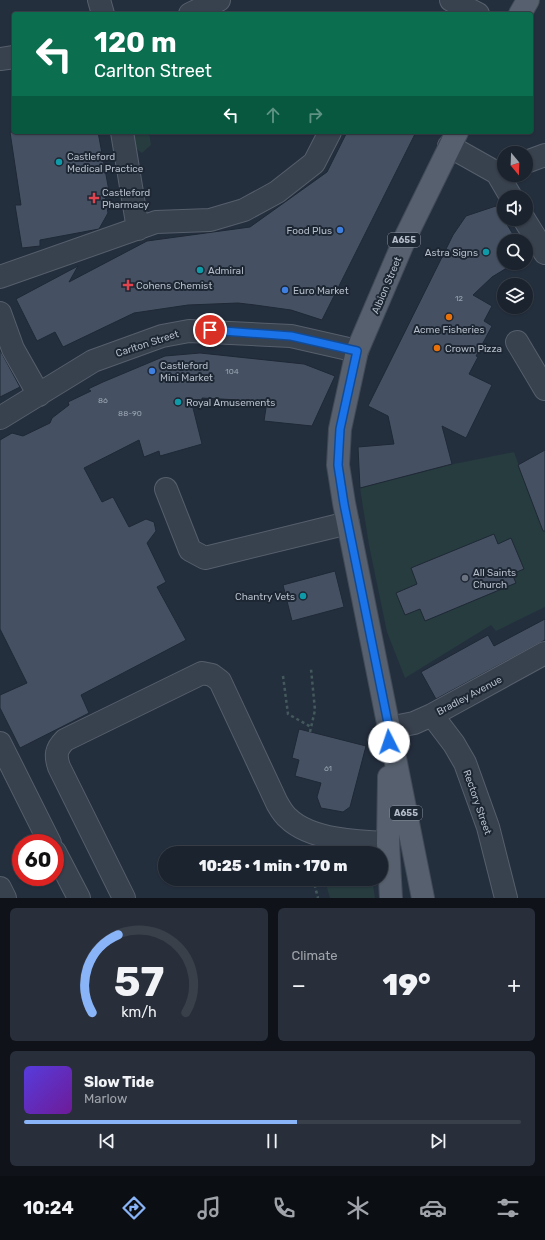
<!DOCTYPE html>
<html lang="en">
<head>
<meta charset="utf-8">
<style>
  body { margin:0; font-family:Rubik,sans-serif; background:#282f3a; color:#f1f3f6; height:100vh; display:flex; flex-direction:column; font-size:15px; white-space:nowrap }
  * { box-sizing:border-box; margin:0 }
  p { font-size:13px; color:#a0a4aa }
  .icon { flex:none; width:22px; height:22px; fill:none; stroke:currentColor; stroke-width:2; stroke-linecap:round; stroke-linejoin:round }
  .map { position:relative; height:898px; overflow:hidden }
  .sheet { display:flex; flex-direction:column; gap:10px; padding:10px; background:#0f1319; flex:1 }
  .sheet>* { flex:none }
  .top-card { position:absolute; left:12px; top:12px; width:521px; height:122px; border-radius:4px; box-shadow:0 1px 3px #0004,0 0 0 1px #39404a; background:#0b6e4f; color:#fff; overflow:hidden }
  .needle { width:26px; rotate:161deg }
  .tools { position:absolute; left:497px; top:146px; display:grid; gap:8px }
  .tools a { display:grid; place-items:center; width:36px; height:36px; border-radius:50%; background:#1b232e; box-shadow:0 1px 3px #0004,0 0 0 1px #39404a; font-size:20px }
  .speed { position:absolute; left:12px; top:834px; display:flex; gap:8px; font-size:20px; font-weight:700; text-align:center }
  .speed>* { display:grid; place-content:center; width:52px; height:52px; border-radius:50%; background:#1b232e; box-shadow:0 1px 3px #0004,0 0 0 1px #39404a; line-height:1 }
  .speed .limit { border:6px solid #d22; background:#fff; color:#111 }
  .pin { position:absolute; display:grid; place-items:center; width:34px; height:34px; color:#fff; margin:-17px; border:2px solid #fff; border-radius:50%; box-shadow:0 1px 4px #0007 }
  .me { position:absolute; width:44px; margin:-22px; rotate:356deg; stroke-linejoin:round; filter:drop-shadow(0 0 3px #0008) }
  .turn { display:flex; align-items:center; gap:14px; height:84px; padding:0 16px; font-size:18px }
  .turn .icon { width:52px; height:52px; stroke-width:2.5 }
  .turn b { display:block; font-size:28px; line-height:34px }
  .lanes { display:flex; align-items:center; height:38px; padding:0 16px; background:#0003; justify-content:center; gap:20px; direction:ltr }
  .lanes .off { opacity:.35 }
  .big { font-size:30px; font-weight:800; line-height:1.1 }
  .sheet .widget { flex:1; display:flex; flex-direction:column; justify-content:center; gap:6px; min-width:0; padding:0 14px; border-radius:6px; background:#282f3a }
  .sheet .dial { align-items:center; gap:0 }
  .dial svg { height:104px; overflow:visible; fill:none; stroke:#39404a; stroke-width:7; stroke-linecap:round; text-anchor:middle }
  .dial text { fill:#f1f3f6; stroke:none }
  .song { display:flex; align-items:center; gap:12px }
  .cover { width:48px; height:48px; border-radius:6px; background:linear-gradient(135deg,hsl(250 70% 55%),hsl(280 70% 35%)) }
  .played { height:4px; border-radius:2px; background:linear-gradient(90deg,#8ab4f8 55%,#39404a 55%) }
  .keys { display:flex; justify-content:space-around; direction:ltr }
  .heat { display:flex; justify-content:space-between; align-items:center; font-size:22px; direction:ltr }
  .sheet .tiles { flex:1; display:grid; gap:10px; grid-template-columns:1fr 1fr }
  .widget:last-child { grid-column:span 2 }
  .trip { position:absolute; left:158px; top:846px; width:230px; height:40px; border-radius:20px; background:#1b232e; box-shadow:0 1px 3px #0004,0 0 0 1px #39404a; font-weight:800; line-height:40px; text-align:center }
  .tab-bar { display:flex; height:64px; justify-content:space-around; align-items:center; background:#0b0e12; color:#a0a4aa }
  .tab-bar .icon { width:28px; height:28px }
  .tab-bar .current { color:#8ab4f8 }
  .tab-bar b { font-size:18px; color:#f1f3f6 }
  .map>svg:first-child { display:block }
  .green { fill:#263c3f }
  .building { fill:#455162; stroke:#1f2835 }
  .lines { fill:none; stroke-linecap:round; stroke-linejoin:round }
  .minor-casing { stroke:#565f6c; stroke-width:24 }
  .major-casing { stroke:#414a57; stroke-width:24 }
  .path { stroke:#44595c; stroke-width:2.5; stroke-dasharray:3 3; stroke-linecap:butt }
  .minor { stroke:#38414e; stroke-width:22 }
  .major { stroke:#56606e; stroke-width:22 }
  .route-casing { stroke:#114b97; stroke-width:10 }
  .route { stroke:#1a73e8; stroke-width:7 }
  .culture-dot { fill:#0f9aa8; stroke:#1d2633; stroke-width:1.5 }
  .health-dot { fill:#e0444e; stroke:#1d2633; stroke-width:1.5 }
  .shop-dot { fill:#3f7fe0; stroke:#1d2633; stroke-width:1.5 }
  .food-dot { fill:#e8710a; stroke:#1d2633; stroke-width:1.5 }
  .worship-dot { fill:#6b7280; stroke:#1d2633; stroke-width:1.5 }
  .labels { text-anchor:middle; stroke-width:4; stroke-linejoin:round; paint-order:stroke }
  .number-label { font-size:8px; fill:#98a1af }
  .shield { fill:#1d2633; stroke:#878f9c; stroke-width:1 }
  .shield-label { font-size:9px; font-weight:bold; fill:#b4bcc9 }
  .poi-label { font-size:10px; fill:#b4bcc9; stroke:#1d2633; text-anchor:start }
  .street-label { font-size:10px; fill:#b4bcc9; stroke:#1d2633 }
</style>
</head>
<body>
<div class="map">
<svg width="545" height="898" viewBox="0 0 545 898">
  <rect width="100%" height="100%" fill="#242f3e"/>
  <path class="green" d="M128 132H149L151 145 142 153 130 144Z
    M514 452 533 504 545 524V607L496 631 491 625 405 678 387 632 369 545 360 488 454 464Z
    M327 879H372L375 898H330L326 884Z"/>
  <path class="building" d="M10 132H98L109 191H104L108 213 99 229 40 240V246L22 248 15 205H21Z
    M347 132H416L322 320 291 310 255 305 238 303 188 305 134 313 63 347 55 332 37 341 16 299 78 266 69 282 147 241 250 227 327 172Z
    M496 206 517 241H504V263H515L492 277 473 295 492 306 484 321 492 326 476 356 478 357 469 374 492 385 466 438 442 426 452 464 360 488 358 447 394 444 388 416 368 406 453 235 466 216Z
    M0 350 20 387 0 397Z
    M200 353 304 364 335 376 312 426 264 421 266 408 238 405 239 400 202 398V400H191L202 444 160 456 159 451 144 457 139 440 84 468 102 502 113 497 129 527 146 519 154 522 156 531 147 543 166 582 157 587 186 640 81 695 89 713 20 748 0 708V695L27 683 0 629V440L12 433 23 436 50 423 52 418 69 405 68 402 91 391 88 389 103 382 165 356Z
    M545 450V531H543L518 465Z
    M494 534 498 544 511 538 524 569 512 574 516 583 425 621 420 609 405 615 396 593 417 584 411 568Z
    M335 571 344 607 292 621 283 585Z
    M545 619V640L436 699 421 672 488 635 494 646Z
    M299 729 366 746 350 807 343 812 321 808 317 797 321 783 295 776 299 760 292 758Z"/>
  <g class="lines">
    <defs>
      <path id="minor" d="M99 0 103 14
        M451 0 478 14
        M190 14 219 0
        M0 59 14 57
        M122 132 138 229
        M449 146 497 173 504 171
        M526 162 545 155
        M497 173 511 197
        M524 219 545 253
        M0 277 156 222 210 220 244 210 277 192 314 163 330 132
        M0 313 13 349 39 395
        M517 342 545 389
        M0 418 93 361 162 336 189 331 291 336 357 351
        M166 489 190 550 205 558 348 523
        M432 715 454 744 465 763 488 827 506 898
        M389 728 414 723 432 715 545 653
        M0 743 50 843
        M55 852 79 898
        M0 888 5 898
        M124 898 59 767C55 755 56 749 65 740L202 673 212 675 220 681 277 803C280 808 283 814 288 818 310 840 359 842 388 843"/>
      <path id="major" d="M520 14 528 0
        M389 777 388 843 391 898
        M423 898 344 503 338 465 340 429 357 351 407 234 457 132"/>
    </defs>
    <use href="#minor" class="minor-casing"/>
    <use href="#major" class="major-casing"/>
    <path class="path" d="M283 676 288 714 311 727
      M310 732 315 710 311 669
      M313 879 318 898"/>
    <use href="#minor" class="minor"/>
    <use href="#major" class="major"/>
  </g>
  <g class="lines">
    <defs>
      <path id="route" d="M210 330 291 336 357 351 340 429 338 465 344 504 389 728V742"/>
    </defs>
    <use href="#route" class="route-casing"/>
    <use href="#route" class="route"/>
  </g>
  <g class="culture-dot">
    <circle cx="59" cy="162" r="4"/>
    <circle cx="486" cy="252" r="4"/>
    <circle cx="200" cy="270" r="4"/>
    <circle cx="178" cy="402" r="4"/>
    <circle cx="303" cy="596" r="4"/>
  </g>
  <g class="health-dot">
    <path d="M92 192h4v4h4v4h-4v4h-4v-4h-4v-4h4z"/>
    <path d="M126 279h4v4h4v4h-4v4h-4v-4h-4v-4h4z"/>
  </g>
  <g class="shop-dot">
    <circle cx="340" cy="230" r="4"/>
    <circle cx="285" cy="290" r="4"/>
    <circle cx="152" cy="371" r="4"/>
  </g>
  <g class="food-dot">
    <circle cx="449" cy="317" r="4"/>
    <circle cx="437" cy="348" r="4"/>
  </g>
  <circle class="worship-dot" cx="465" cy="578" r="4"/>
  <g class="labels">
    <g class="number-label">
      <text x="459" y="301">12</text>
      <text x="232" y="374">104</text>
      <text x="103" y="403">86</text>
      <text x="130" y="416">88-90</text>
      <text x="328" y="771">61</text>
    </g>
    <g class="shield">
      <rect x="388" y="233" width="32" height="14" rx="3"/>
      <rect x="390" y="806" width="32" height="14" rx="3"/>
    </g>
    <g class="shield-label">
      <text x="404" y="243">A655</text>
      <text x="406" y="816">A655</text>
    </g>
    <g class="poi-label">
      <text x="67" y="160">Castleford<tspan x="67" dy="12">Medical Practice</tspan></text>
      <text x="102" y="196">Castleford<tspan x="102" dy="12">Pharmacy</tspan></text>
      <text x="332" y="234" text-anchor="end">Food Plus</text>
      <text x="478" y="256" text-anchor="end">Astra Signs</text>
      <text x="208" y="274">Admiral</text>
      <text x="136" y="289">Cohens Chemist</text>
      <text x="293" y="294">Euro Market</text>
      <text x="449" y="333" text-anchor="middle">Acme Fisheries</text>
      <text x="445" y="352">Crown Pizza</text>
      <text x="160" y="369">Castleford<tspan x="160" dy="12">Mini Market</tspan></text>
      <text x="186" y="406">Royal Amusements</text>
      <text x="473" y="576">All Saints<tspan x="473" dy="12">Church</tspan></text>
      <text x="295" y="600" text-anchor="end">Chantry Vets</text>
    </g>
    <g class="street-label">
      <text transform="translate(386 285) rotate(-67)" y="4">Albion Street</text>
      <text transform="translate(147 343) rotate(-18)" y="4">Carlton Street</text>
      <text transform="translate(469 695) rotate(-28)" y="4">Bradley Avenue</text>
      <text transform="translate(478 802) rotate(71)" y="4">Rectory Street</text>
    </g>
  </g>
</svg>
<div class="tools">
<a><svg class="needle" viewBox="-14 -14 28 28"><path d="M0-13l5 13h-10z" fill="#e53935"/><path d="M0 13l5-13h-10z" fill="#a0a4aa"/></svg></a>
<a><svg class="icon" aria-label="sound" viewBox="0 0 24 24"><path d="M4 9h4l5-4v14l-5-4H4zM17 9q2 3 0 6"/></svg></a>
<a><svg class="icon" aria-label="search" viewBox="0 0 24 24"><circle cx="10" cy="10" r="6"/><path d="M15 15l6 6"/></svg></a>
<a><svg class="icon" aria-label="layers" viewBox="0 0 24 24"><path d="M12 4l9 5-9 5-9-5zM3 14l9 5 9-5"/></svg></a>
</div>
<div class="speed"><div class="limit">60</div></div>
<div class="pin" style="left:210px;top:330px;background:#d93025"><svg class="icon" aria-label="arrive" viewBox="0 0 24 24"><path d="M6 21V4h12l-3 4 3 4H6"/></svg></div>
<svg class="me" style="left:389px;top:742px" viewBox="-20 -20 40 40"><circle r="19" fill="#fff"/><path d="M0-13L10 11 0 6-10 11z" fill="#1a73e8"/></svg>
<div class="trip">10:25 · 1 min · 170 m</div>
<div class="top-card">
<div class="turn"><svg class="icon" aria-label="left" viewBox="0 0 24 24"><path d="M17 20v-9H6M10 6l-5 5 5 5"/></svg><div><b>120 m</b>Carlton Street</div></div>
<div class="lanes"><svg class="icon" aria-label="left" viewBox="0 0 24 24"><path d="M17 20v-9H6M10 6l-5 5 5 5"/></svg><svg class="icon off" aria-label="ahead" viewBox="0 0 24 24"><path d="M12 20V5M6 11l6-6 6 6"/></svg><svg class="icon off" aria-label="right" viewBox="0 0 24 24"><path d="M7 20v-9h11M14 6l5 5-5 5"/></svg></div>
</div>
</div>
<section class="sheet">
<div class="tiles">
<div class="widget dial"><svg viewBox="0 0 100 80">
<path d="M14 69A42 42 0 1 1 86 69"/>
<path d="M14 69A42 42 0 0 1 34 9" stroke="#8ab4f8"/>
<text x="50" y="56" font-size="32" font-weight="700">57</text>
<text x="50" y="72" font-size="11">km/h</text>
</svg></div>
<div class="widget"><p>Climate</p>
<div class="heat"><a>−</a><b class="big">19°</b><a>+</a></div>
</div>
<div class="widget">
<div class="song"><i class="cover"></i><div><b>Slow Tide</b><p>Marlow</p></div></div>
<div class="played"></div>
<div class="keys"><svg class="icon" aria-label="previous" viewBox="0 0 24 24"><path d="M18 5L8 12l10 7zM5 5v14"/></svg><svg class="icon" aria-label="pause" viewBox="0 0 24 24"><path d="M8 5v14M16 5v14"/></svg><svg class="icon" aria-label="next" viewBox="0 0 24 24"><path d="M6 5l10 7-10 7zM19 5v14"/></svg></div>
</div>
</div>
</section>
<nav class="tab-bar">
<b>10:24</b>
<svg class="icon current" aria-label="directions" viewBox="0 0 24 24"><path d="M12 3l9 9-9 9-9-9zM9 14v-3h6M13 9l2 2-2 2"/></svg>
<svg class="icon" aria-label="music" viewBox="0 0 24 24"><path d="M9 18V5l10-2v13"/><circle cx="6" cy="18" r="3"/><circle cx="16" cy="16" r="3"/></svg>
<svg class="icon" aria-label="phone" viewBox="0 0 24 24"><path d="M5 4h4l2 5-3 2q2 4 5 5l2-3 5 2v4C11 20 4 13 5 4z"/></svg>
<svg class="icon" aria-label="climate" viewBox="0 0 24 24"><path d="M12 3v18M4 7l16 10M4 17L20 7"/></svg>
<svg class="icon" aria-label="car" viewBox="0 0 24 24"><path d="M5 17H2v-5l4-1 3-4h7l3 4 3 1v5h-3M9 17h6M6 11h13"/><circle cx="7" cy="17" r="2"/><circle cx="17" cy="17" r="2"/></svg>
<svg class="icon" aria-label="filters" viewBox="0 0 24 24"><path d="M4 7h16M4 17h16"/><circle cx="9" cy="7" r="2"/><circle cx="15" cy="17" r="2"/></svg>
</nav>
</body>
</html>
